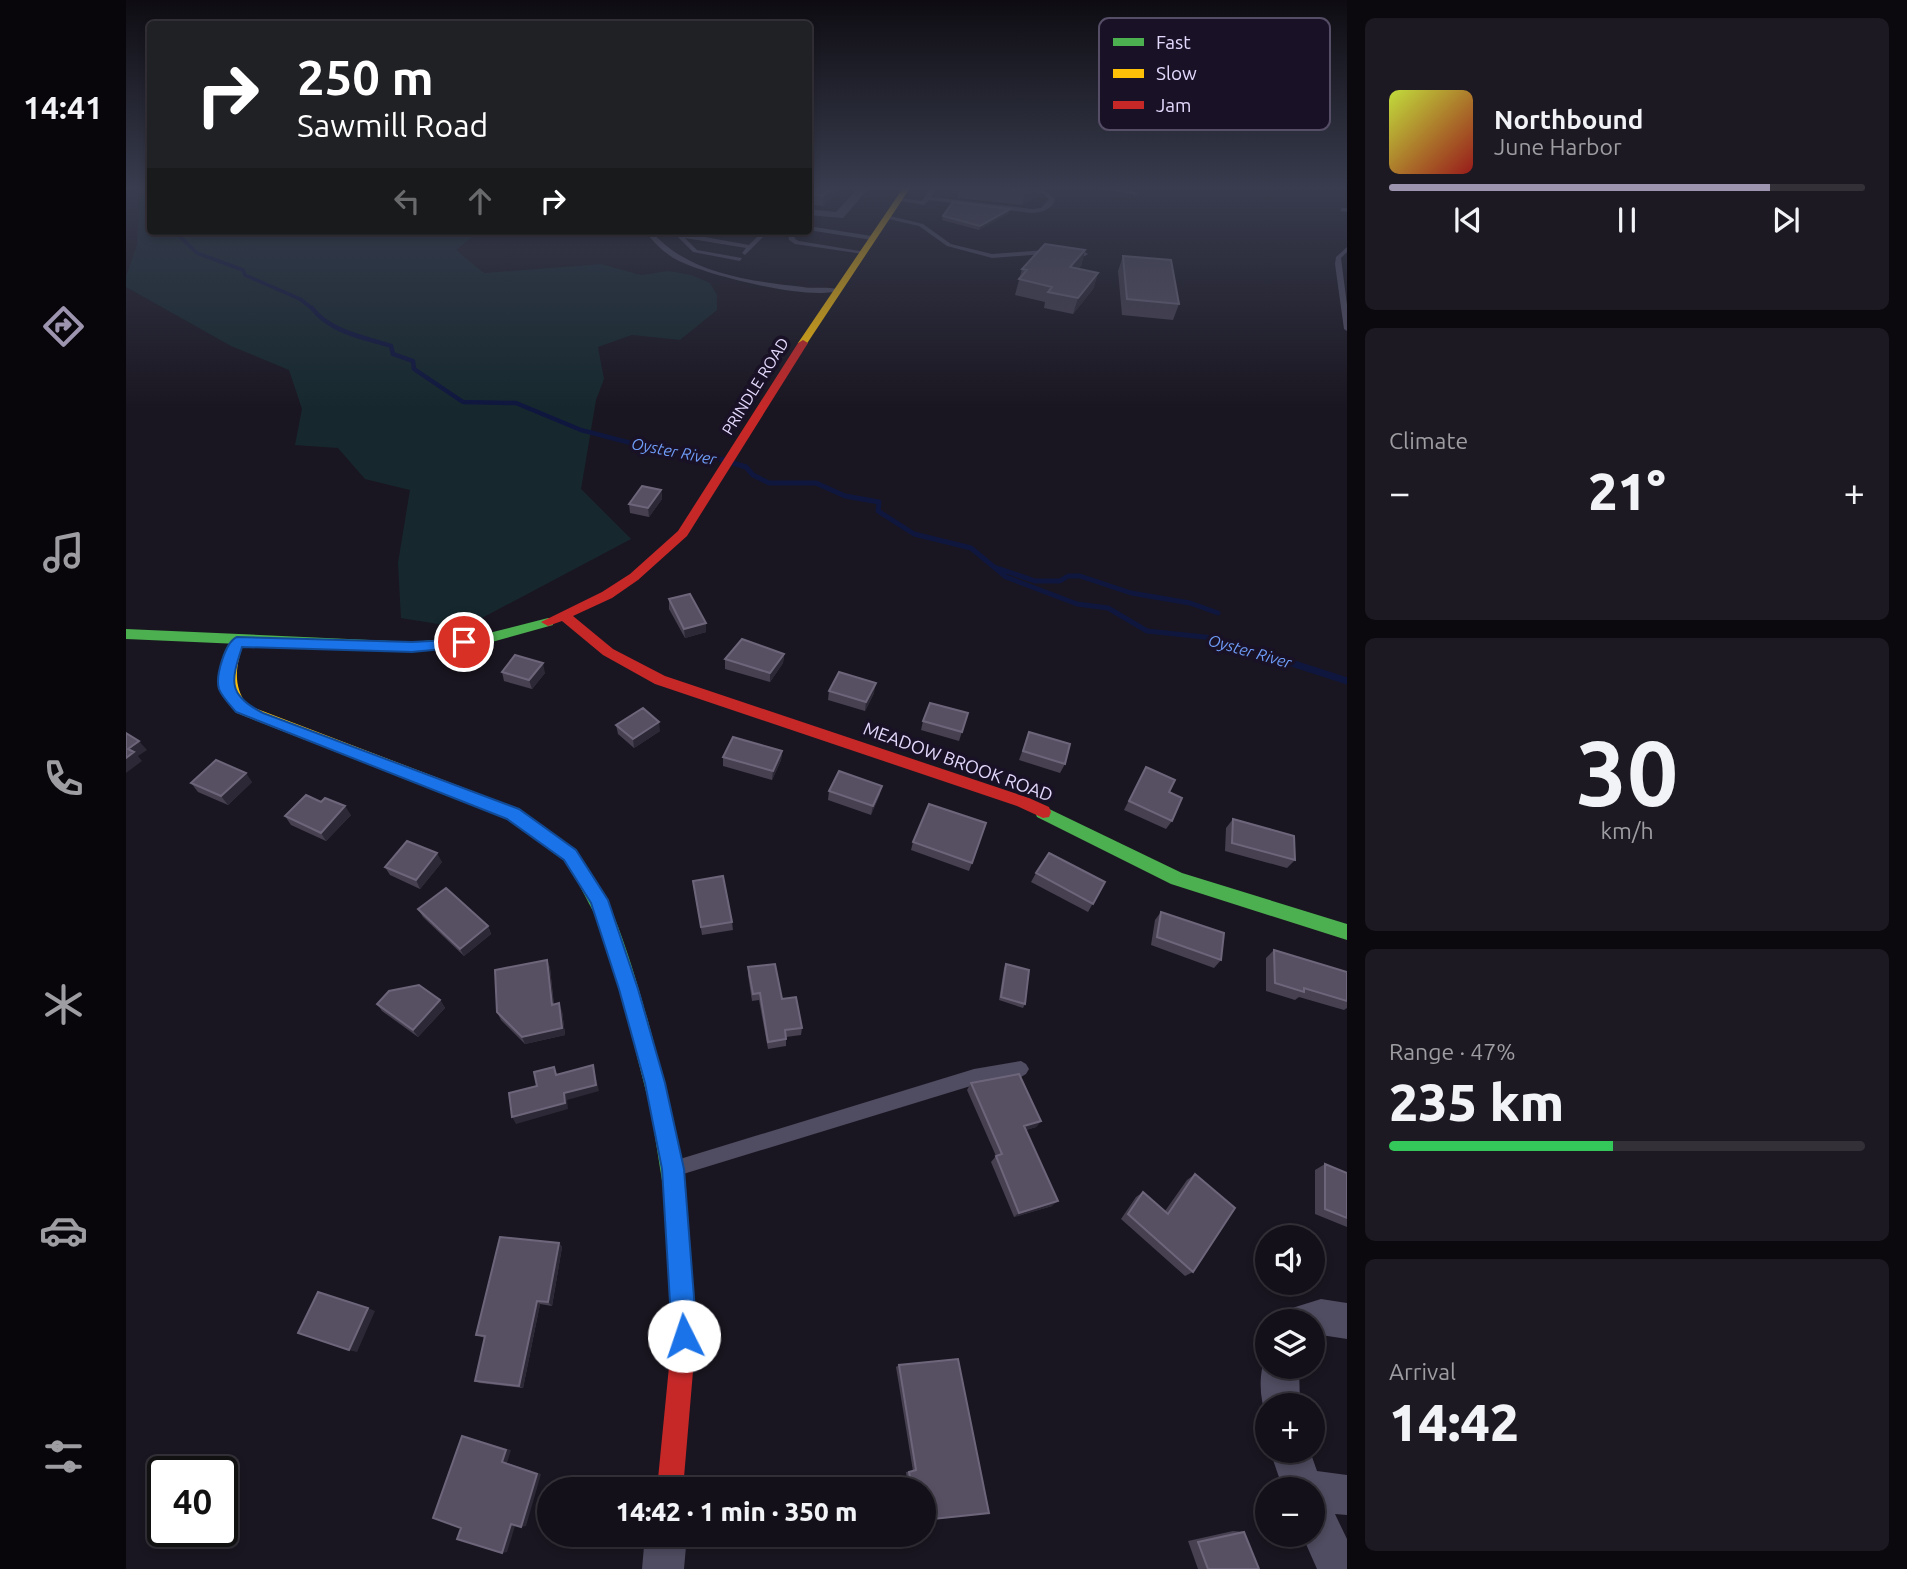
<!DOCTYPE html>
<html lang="en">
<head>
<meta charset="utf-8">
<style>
  body { margin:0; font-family:Ubuntu,sans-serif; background:#1d1922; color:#f1f3f6; height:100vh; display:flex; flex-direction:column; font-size:26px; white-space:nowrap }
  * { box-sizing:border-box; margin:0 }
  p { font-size:23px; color:#9d9da2 }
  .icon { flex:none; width:38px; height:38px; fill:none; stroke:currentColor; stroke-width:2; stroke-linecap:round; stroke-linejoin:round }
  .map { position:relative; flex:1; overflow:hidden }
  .drawer { display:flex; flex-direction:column; gap:18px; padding:18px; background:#0b090e; width:560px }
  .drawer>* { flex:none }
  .top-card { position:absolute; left:21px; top:21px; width:665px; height:214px; border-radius:7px; box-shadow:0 4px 10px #0003,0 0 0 2px #333038; background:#202124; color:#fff; overflow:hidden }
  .fabs { position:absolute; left:1129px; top:1225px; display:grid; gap:14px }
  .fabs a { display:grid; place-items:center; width:70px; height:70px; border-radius:50%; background:#141019; box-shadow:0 4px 10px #0003,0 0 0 2px #333038; font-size:35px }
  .speed { position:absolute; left:21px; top:1456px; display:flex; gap:14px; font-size:35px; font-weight:700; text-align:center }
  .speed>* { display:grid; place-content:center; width:91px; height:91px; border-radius:50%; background:#141019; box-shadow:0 4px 10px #0003,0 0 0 2px #333038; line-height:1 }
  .speed .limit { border:4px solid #111; border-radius:10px; background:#fff; color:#111 }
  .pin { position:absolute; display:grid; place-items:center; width:60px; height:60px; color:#fff; margin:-30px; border:4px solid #fff; border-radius:50%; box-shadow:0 2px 7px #0007 }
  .me { position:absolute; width:77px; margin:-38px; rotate:356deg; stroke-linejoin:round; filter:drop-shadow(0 0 5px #0008) }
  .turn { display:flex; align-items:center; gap:24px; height:147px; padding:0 35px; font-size:32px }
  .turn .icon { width:91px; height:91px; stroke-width:2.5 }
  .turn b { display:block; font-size:49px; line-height:60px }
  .lanes { display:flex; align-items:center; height:66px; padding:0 35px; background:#0003; justify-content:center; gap:35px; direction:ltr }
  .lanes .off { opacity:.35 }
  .big { font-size:52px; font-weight:800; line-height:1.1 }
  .drawer .widget { flex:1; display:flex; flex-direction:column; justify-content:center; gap:10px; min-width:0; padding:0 24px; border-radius:10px; background:#1d1922 }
  .drawer .dial { align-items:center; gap:0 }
  .dial b { font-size:91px; line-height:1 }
  .song { display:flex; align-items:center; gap:21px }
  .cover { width:84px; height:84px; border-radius:10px; background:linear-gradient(135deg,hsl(70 70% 55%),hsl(0 70% 35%)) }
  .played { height:7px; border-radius:4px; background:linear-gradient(90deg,#9d95b0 80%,#333038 80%) }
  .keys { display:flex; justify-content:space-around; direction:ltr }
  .heat { display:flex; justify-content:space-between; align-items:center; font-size:38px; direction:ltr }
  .charge { height:10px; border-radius:5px; background:linear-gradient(90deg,#34c759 47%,#333038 0) }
  .trip { position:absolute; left:411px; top:1477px; width:399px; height:70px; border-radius:35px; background:#141019; box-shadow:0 4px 10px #0003,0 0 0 2px #333038; font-weight:800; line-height:70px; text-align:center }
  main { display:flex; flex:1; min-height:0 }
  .tab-bar { display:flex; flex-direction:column; width:126px; justify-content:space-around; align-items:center; background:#08060a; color:#9d9da2 }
  .tab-bar .icon { width:49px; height:49px }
  .tab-bar .selected { color:#9d95b0 }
  .tab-bar b { font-size:32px; color:#f1f3f6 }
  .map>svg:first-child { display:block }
  .green { fill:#16282e }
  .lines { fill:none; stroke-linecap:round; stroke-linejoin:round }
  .stream-far3 { stroke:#0f173f; stroke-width:3.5 }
  .stream-far2 { stroke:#0f173f; stroke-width:4.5 }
  .stream-far1 { stroke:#0f173f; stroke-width:5 }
  .stream { stroke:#0f173f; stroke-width:7 }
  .lane { fill:#504c61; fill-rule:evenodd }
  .street { fill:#504c61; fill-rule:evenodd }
  .fast { fill:#4caf50; fill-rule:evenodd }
  .slow { fill:#ffc107; fill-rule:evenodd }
  .jam { fill:#c62828; fill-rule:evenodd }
  .wall { fill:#464050 }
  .shaded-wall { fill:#2d2835 }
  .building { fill:#575063; stroke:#6d667b; stroke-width:2 }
  .route { fill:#1a73e8; stroke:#114b97; stroke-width:2 }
  .labels { text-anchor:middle; stroke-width:7; stroke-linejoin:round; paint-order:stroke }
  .far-street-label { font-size:16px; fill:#e4d9fd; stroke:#191126 }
  .far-water-label { font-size:16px; font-style:italic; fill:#6e9cf6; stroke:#191126 }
  .street-label { font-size:18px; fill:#e4d9fd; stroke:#191126 }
  .key { fill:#191126; stroke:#564d66; stroke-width:2 }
  .key-label { font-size:19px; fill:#e4d9fd }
</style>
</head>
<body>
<main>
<nav class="tab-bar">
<b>14:41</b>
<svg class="icon selected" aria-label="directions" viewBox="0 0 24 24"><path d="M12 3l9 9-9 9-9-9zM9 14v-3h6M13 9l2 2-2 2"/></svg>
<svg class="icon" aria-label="music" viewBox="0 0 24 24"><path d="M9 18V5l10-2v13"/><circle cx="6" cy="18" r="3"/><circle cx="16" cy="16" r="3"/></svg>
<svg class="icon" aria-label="phone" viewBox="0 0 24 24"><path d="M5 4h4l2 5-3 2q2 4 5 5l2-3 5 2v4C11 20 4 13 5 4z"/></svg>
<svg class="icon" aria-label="climate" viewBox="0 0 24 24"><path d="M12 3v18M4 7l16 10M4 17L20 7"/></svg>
<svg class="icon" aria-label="car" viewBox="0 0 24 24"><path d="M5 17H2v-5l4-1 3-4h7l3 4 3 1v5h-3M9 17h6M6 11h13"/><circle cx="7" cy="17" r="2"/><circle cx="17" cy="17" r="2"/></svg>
<svg class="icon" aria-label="filters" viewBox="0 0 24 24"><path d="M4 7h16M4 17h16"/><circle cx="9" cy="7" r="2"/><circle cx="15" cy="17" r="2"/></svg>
</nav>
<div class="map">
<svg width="1221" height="1569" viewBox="0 0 1221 1569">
  <rect width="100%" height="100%" fill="#1a1621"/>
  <path class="green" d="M14 188H24V231H345L352 232 330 250 358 273 475 264 515 275 543 271 565 275 584 283 591 295V310L554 340 506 335 472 347 478 379 470 400 455 489 505 539 337 628 275 618 272 563 284 490 239 479 212 448 169 445 176 409 163 370 105 346 0 287V276L11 245Z"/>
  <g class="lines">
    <path class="stream-far3" d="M48 231 71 253 117 270 119 275 174 299 187 309"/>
    <path class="stream-far2" d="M186 308C204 332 237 337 265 346L267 354 287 361 288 369 337 402 390 403 455 430 524 448 569 451 600 461"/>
    <path class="stream-far1" d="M594 459 620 467 627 475 643 483H690L719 496 753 502 752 511 788 534 845 548 880 577 951 604 982 608 1021 631 1088 638 1128 651
      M871 568 909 581H934L942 576H954L1005 593 1064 603 1092 613"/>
    <path class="stream" d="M1122 649 1221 681"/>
    <path class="lane" d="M805 188H811L805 197 906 209 915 208 923 199 917 194 898 188 921 192 929 199C926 210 916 212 906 213L803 200 798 205 770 200 773 198 796 201Z
      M972 188H988L1013 193 1010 195Z
      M1216 208H1221V212L1214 211Z
      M760 215 797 224 825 244 866 254 918 250 959 252 962 254 959 256 918 254 866 258 821 246 793 226 758 218Z
      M682 226 746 236 749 238 746 240 682 230Z
      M519 231H525C562 274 624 281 677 287 688 289 705 286 714 290 686 302 580 275 551 260 538 253 528 243 519 231Z
      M546 231 623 245 637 231H643L619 255 616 253 620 248 559 238 571 250 616 258 614 261 567 252Z
      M662 231H668L669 239 673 241 740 252 737 254 669 244 663 240Z
      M1221 247V252L1215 258 1221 305V331L1218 329 1209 264 1210 257Z
      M895 1061 900 1064 903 1069 900 1074 895 1077 848 1085 554 1175 548 1173 546 1167 548 1161 554 1159 848 1069Z"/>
    <path class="street" d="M732 188H743L717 218 682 215V209L710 212Z
      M1195 1299 1221 1303V1339L1195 1335 1186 1338V1321H1161L1166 1308Z
      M1141 1353V1367H1173L1174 1405H1141V1418C1133 1398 1132 1373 1141 1353Z
      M1144 1451H1184L1191 1471 1221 1475V1515L1209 1514 1221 1539V1569H1191L1176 1535H1186V1489H1157Z
      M519 1535H561L558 1569H516Z"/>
    <path class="fast" d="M422 618 427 619V625L355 645 288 652 0 639V629L288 642 355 635Z
      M917 806 1056 873 1221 924V940L1045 884 911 817 909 812 911 807Z
      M457 868C495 881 554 1141 559 1187L556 1195 548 1198 540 1195 537 1187 525 1111 490 974 468 913 448 875 451 870Z"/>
    <path class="slow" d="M777 188H784L680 345H674L672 343Z
      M111 637 118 642C110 665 106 684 121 705L393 809 450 850 466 875 463 880 457 882 451 880 438 860 381 819 111 713C94 688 95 670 104 642Z"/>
    <path class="jam" d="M677 340 682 343 561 536 512 580 486 598 447 616 487 649 539 676 903 798 923 807 925 812 923 817 917 818 891 806 529 684 477 655 436 621 422 626 415 622 476 592 504 574 552 531 672 343Z
      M548 1176 556 1179 559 1187 570 1336 557 1489H531L546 1336 537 1187 540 1179Z"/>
  </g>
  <path class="wall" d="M682 188H714L697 206 682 204Z
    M834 188H914L912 195 896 205 832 198Z
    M883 213 853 230 816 220 817 216Z
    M959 250 955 266 952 269 972 273 967 289 947 314 918 308 919 302 889 295 896 269Z
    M997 256 1053 304 1047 320 996 315 992 271Z
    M535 490 536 499 523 517 504 513 503 504Z
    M543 599 580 632 559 638 543 609Z
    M658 654 657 663 644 682 599 669V659Z
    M376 672 419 673 406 689 378 681Z
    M703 691 748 693 739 711 702 700Z
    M842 713 833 741 795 730 797 721Z
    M490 725 534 731 508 748 492 734Z
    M903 732 939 764 934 773 893 760Z
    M656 751 655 760 646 780 597 766V757Z
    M1015 776 1043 792 1046 821 1040 829 998 810Z
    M126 782 102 805 72 792 65 783Z
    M703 791 754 794 745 815 702 800Z
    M225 815 200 841 165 825 159 816Z
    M1107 819 1169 860 1161 868 1099 851 1100 828Z
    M787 842 846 863 843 871 785 850Z
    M316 862 294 889 264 875 259 867Z
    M910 873 979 882 962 912 905 882Z
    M567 881 606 922 607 930 576 935Z
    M292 909 362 926 365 934 338 956 297 917Z
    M1035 912 1095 960 1088 968 1025 945 1029 920Z
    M1148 950 1221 972V1008L1218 1010 1173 997 1169 1000 1140 991V958Z
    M421 960 424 968 428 1005 436 1011 439 1035 399 1044 375 1020 371 1012Z
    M880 964 899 1004 897 1008 873 1000 878 968Z
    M622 967 656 999 676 1028 675 1035 660 1037V1046L642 1049 633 1000 626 1001 622 975Z
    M314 1000 319 1008 292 1037 256 1011 251 1004Z
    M845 1083 915 1121 910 1127 900 1130 926 1206 888 1217 865 1162 870 1156 841 1090Z
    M1199 1164 1221 1173V1227L1189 1214V1170Z
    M1069 1174 1067 1272 1059 1276 995 1219 1010 1197 1017 1192 1039 1211 1061 1180Z
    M433 1243 436 1247 426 1306 414 1304 397 1388 354 1383 349 1381 359 1338 350 1335Z
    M773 1365 798 1489H782L780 1472 787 1471 770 1367Z
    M1107 1531 1118 1532 1133 1569H1072L1062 1541Z"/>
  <path class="shaded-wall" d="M706 188H714L697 206V196Z
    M903 188H914L912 195 896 205 899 191Z
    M884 209 883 213 853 230 854 226Z
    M959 250 955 266 940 283 944 267Z
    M972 273 967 289 947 314 952 298Z
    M535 490 536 499 523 517 522 508Z
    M580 623V632L559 638 558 629Z
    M658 654 657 663 644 682V673Z
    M417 663 419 673 406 689 403 680Z
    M750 683 748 693 739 711 740 702Z
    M533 722 534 731 508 748 507 739Z
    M13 741 21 750 12 756 16 761 0 773V758L2 749Z
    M656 751 655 760 646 780 647 771Z
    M120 773 126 782 102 805 95 796Z
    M756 786 754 794 745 815 747 806Z
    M219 806 225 815 200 841 195 833Z
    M311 853 316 862 294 889 290 880Z
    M362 926 365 934 338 956 334 949Z
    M421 960 424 968 428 1012 426 1005Z
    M314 1000 319 1008 292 1037 287 1030Z
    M433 1003 436 1011 439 1035 399 1044 396 1037Z
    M467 1065 473 1091 441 1100 442 1109 390 1124 386 1117 438 1093Z
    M915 1121 910 1127 893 1132 898 1126Z
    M932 1201 926 1206 888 1217 893 1213Z
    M433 1243 436 1247 426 1306 422 1302Z
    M411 1301 414 1304 397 1388 393 1386Z
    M242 1308 249 1311 231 1352 223 1350Z
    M336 1436 385 1450 381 1463 415 1474 400 1526 395 1527 376 1462Z
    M390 1523 381 1552 376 1553 385 1524Z"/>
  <path class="building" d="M682 188H706L697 196 682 194Z
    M877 188H903L899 191Z
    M827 202 884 209 854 226 817 216Z
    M919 244 959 250 944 267 972 273 952 298 922 292 926 287 893 279 901 270 896 269Z
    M997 256 1045 260 1053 304 1001 299Z
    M516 486 535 490 522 508 503 504Z
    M564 594 580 623 558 629 543 599Z
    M616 639 658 654 644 673 599 659Z
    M389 655 417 663 403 680 376 672Z
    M713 672 750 683 740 702 703 691Z
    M804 703 842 713 836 732 797 721Z
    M517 708 533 722 507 739 490 725Z
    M903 732 944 744 939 764 897 751Z
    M0 733 13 741 2 749 8 752 0 758Z
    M607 737 656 751 647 771 597 757Z
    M90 760 120 773 95 796 65 783Z
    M1020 767 1049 780 1043 792 1056 798 1046 821 1003 801Z
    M713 771 756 786 747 806 703 791Z
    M180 795 195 802 199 798 219 806 195 833 159 816Z
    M803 804 860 823 846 863 787 842Z
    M1107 819 1168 836 1169 860 1106 843Z
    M281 841 311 853 290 880 259 867Z
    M923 853 979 882 967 904 910 873Z
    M597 876 606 922 575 927 567 881Z
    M320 888 362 926 334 949 292 909Z
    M1035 912 1098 933 1095 960 1031 937Z
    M1148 950 1221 972V1001L1178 988V992L1149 983Z
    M421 960 426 1005 433 1003 436 1028 396 1037 371 1012 369 970Z
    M649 964 656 999 670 997 676 1028 659 1030 660 1039 642 1042 634 993 627 994 622 967Z
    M880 964 903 970 899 1004 875 997Z
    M293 985 314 1000 287 1030 251 1004 263 991Z
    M467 1065 470 1085 438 1093 439 1103 386 1117 383 1093 411 1086 408 1072 428 1067 430 1075Z
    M893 1074 915 1121 898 1126 932 1201 893 1213 870 1156 876 1154 845 1083Z
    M1199 1164 1221 1173V1218L1199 1209Z
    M1069 1174 1109 1208 1067 1272 1002 1214 1017 1192 1042 1214Z
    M374 1237 433 1243 422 1302 411 1301 393 1386 349 1381 359 1336 350 1335Z
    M192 1292 242 1308 223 1350 172 1333Z
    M832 1359 863 1513 798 1520V1489H786L783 1472 790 1470 773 1365Z
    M336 1436 380 1450 376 1462 411 1474 395 1527 385 1524 376 1553 331 1539 335 1528 307 1518Z
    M1118 1532 1133 1569H1082L1072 1542Z"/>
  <linearGradient id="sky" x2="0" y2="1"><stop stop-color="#0e0c12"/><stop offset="0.46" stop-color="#383c4e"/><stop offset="1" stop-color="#383c4e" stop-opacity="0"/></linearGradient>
  <rect width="1221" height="408" fill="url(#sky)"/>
  <path class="route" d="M111 637 286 642 343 639V646L338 647 286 652 116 647C105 681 101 695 137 713L393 809 450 850 482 900 512 989 539 1083 558 1169 571 1336 567 1344 558 1348 550 1344 546 1336 536 1169 519 1083 493 989 465 903 438 860 381 819 110 712C105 706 96 697 93 689 89 677 99 642 111 637Z"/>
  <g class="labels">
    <g class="far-street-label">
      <text transform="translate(629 386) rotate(-58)" y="6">PRINDLE ROAD</text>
    </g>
    <g class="far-water-label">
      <text transform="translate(548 451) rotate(11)" y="6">Oyster River</text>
      <text transform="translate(1124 651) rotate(16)" y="6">Oyster River</text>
    </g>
    <g class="street-label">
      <text transform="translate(832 762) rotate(20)" y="6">MEADOW BROOK ROAD</text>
    </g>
  </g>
  <rect x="973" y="18" width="231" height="112" rx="10" class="key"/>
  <rect x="987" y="38" width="31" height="8" fill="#4caf50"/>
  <rect x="987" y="69" width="31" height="9" fill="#ffc107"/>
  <rect x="987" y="101" width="31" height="8" fill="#c62828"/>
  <g class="key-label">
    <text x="1030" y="49">Fast</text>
    <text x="1030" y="80">Slow</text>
    <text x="1030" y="112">Jam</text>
  </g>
</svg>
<div class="fabs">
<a><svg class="icon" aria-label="sound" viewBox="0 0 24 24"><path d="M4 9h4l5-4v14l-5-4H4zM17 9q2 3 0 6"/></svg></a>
<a><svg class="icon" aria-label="layers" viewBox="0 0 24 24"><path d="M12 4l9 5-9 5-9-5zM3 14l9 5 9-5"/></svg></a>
<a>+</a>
<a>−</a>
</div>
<div class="speed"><div class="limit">40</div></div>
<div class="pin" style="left:338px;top:642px;background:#d93025"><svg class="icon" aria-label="arrive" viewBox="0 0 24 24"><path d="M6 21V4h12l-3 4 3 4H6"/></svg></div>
<svg class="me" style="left:558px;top:1336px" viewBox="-20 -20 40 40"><circle r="19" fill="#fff"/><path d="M0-13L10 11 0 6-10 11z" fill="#1a73e8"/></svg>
<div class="trip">14:42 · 1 min · 350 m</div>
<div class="top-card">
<div class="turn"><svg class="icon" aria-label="right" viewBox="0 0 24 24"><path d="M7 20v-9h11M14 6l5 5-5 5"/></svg><div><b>250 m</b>Sawmill Road</div></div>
<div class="lanes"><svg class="icon off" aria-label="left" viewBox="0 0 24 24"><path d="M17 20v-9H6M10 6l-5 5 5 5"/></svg><svg class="icon off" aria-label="ahead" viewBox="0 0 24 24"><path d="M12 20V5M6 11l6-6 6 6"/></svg><svg class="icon" aria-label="right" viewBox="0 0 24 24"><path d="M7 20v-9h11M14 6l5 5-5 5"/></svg></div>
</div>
</div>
<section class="drawer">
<div class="widget">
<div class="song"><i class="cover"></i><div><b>Northbound</b><p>June Harbor</p></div></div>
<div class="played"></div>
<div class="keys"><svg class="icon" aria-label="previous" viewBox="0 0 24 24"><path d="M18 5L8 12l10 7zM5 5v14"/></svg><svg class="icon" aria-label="pause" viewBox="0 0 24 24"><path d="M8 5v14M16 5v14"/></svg><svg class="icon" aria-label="next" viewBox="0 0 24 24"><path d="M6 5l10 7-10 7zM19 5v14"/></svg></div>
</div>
<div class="widget"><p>Climate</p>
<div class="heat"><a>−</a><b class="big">21°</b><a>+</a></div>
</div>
<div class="widget dial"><b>30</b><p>km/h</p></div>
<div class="widget"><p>Range · 47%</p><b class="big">235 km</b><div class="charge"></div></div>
<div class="widget"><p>Arrival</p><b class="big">14:42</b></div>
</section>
</main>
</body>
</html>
